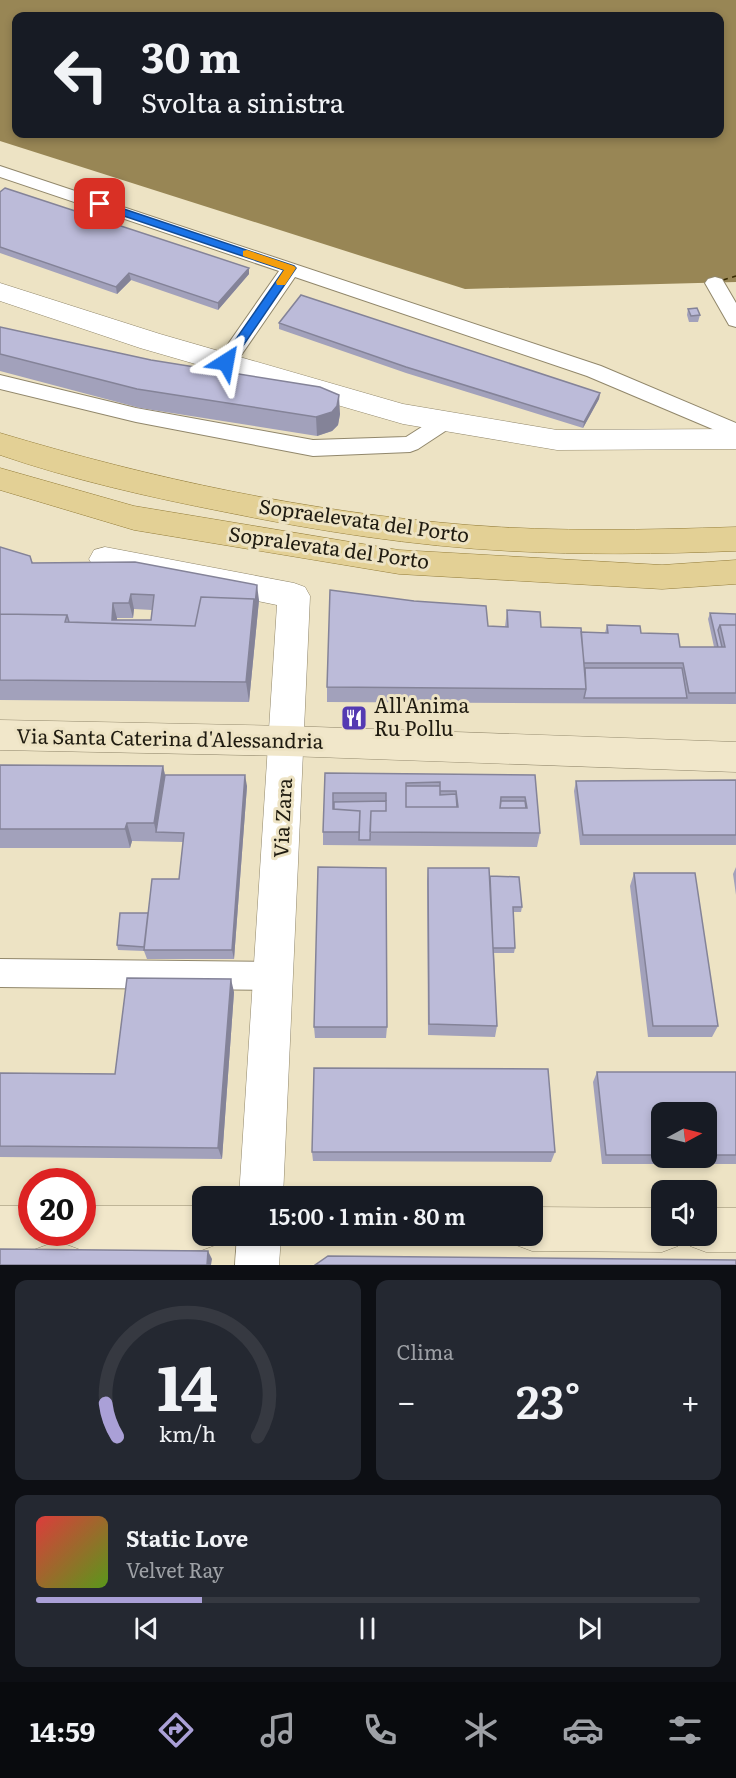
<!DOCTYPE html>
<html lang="it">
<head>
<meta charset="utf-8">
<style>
  body { margin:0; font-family:Literata,serif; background:#242831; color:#f1f3f6; height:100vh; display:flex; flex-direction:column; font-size:22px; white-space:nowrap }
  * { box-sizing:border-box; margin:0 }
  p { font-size:20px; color:#9ea1a6 }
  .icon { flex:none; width:33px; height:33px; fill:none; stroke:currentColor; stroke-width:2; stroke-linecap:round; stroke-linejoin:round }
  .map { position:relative; height:1265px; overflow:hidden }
  .panel { display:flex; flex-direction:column; gap:15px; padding:15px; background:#0d0f14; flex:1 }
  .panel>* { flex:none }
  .banner { position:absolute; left:12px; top:12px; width:712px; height:126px; border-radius:12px; box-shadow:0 3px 9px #0003; background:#171b24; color:#f1f3f6; overflow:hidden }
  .needle { width:39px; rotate:83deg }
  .buttons { position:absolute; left:651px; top:1102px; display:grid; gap:12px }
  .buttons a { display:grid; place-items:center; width:66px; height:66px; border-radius:12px; background:#171b24; box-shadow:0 3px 9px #0003; font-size:30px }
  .speed { position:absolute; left:18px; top:1168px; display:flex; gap:12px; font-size:30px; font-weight:700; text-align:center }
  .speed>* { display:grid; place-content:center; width:78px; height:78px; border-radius:50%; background:#171b24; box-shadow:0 3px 9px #0003; line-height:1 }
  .speed .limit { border:9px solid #d22; background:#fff; color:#111 }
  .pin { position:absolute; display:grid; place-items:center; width:51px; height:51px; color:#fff; margin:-26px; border-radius:12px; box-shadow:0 3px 9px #0006 }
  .me { position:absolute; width:66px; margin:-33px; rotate:34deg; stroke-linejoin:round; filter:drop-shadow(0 0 4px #0008) }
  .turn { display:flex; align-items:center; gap:21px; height:126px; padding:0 30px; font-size:27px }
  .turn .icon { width:78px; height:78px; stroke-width:2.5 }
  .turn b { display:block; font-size:42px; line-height:51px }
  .big { font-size:45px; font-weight:600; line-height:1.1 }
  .panel .tile { flex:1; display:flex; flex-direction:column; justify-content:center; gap:9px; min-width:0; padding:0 21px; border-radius:12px; background:#242831 }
  .panel .dial { align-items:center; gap:0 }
  .dial svg { height:156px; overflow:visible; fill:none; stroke:#363941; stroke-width:7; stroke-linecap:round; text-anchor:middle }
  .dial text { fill:#f1f3f6; stroke:none }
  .song { display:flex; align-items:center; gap:18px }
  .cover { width:72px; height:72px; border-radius:9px; background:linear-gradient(135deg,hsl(0 70% 55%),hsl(90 70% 35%)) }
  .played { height:6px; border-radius:3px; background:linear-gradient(90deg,#aaa0d7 25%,#363941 25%) }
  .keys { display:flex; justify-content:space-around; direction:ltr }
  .heat { display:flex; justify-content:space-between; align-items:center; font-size:33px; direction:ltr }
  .panel .tiles { flex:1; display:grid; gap:15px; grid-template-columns:1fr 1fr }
  .tile:last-child { grid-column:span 2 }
  .trip { position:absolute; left:192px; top:1186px; width:351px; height:60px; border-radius:12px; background:#171b24; box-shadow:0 3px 9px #0003; font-weight:600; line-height:60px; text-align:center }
  .menu { display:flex; height:96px; justify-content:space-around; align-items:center; background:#090b0e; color:#9ea1a6 }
  .menu .icon { width:42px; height:42px }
  .menu .current { color:#aaa0d7 }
  .menu b { font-size:27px; color:#f1f3f6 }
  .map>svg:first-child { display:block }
  .water { fill:#988655; fill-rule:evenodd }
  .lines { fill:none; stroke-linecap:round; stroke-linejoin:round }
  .ferry { stroke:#372900; stroke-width:1.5; stroke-dasharray:5 4.5; stroke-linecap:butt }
  .lane-casing { stroke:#91876b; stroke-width:2 }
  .street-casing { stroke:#91876b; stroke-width:1 }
  .secondary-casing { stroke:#91876b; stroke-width:1 }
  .primary-casing { stroke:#937c39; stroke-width:1 }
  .lane { fill:#fff; fill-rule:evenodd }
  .street { fill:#fff; fill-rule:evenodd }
  .secondary { fill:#f1e7ca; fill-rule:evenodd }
  .primary { fill:#e3d095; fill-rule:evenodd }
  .wall { fill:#a2a1bb; fill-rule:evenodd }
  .shaded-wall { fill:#848398 }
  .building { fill:#bcbbd9; stroke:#848398; stroke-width:1.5; fill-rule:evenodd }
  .route { fill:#1a73e8; stroke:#114b97; stroke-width:1.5 }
  .slow { fill:#f59e0b }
  .labels { text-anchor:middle; stroke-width:6; stroke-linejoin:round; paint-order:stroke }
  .street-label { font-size:20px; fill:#1f1b10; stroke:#ede3c4 }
  .poi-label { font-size:20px; fill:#1f1b10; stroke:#ede3c4; text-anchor:start }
</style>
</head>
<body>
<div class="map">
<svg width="736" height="1265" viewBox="0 0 736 1265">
  <rect width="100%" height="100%" fill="#ede3c4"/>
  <path class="water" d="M0 0H736V282L465 289 0 141ZM16 16H720V134H16Z"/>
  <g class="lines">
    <path class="ferry" d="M723 280 736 276"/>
    <defs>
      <path id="lane" d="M0 166 601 366 736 423V439L587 376 295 277 233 367 226 369 219 367 216 362 219 357 279 271 0 177Z
        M715 277 722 279 736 303V327L729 325 705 283 708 279Z
        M0 375 136 408 313 440 406 437 439 416 446 414 453 416 457 421 453 426 418 449 410 452 313 456 136 422 0 389Z
        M0 959 274 962 284 966 288 976 284 986 274 990 0 987Z"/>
      <path id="street" d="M0 283 160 334 403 404 557 430 736 429V449L557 450 403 424 140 348 0 301Z
        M105 547 294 583 305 587 310 596 283 1197H239L277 605 94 568 89 559 94 550Z
        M237 1236H281L279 1265H235Z"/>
      <path id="secondary" d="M0 720 288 726 736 742V772L288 756 0 750Z
        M0 1206H32V1233H52L48 1244 32 1250H0Z
        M82 1206H202V1236H221L218 1244 202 1250H82L66 1244 62 1233H82Z
        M532 1207 662 1208V1236H682L678 1246 662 1252 532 1251 516 1245 513 1236H532Z
        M706 1208H736V1252H706L690 1246 686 1236H706Z"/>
      <path id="primary" d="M0 433C153 479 309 512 468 525 557 532 647 530 736 527V551C660 554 584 555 509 551 413 546 318 531 225 512 149 497 73 480 0 455Z
        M0 468 134 506 399 550 662 565 736 560V584L662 589 399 574 134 530 0 490Z"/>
    </defs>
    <use href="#lane" class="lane-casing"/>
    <use href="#street" class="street-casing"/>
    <use href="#secondary" class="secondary-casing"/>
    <use href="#primary" class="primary-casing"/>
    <use href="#lane" class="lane"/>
    <use href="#street" class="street"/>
    <use href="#secondary" class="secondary"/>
    <use href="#primary" class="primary"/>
  </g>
  <path class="wall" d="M0 192 249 274 218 310 131 280 117 294 0 253Z
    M688 309 700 315 698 322H689L687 315Z
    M279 323 600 393 599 399 583 428 406 373 279 329Z
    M0 327 340 414 338 425 332 431 317 436 140 408 0 371Z
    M0 547 30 556 33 563 259 600 249 702 0 700ZM134 609 152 610 151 620H117V618H133Z
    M507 610 541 627 581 632 605 633 607 625 641 633 680 647H714L708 619 710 613 736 614V704L327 702V687L505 627Z
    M0 765 163 766 165 775 247 786 234 959H147L144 951 118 950 117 945 179 879 183 842 132 841 130 848H0Z
    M325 773 535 775 540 833 537 847 323 845V832Z
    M736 780V845H580L574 791 576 781Z
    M736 867V895L733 874Z
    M428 868 490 876 522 907 521 912H513L515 948 514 953H494L497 1026 495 1037 428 1035 427 881Z
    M634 873 718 1026 712 1037H648L630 886Z
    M234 992 222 1159 0 1157V1073L115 1074Z
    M314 1027H387L386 1038H315Z
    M597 1072H736V1164H602L593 1082ZM662 1113H706V1158H662Z
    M312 1152H555L551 1162 313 1161Z"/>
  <path class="shaded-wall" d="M249 268V274L218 310V303Z
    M129 273 131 280 117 294 116 287Z
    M600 393 599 399 583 428 584 422Z
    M339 395 340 414 338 425 332 431 317 436 316 417Z
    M257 585 259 600 249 702 246 682 254 599Z
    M131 594 134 609 133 618 129 603Z
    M113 603 117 618 116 630 112 620Z
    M163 766 167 785 156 832 154 823Z
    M245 775 247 786 234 959 232 950Z
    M127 823 132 841 130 848 125 829Z
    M231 979 234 992 222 1159 218 1148Z
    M208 1251 212 1259 211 1265H207Z"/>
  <path class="building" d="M5 188 249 268 218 303 129 273 116 287 0 247V192Z
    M301 295 600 393 584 422 406 367 279 323Z
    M697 308 700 315 691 316 688 309Z
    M0 327 151 360 320 387 339 395 337 406 332 412 316 417 137 389 0 354Z
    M0 547 30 556 32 563 135 562 257 585 255 605 254 599 201 597 195 626 69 622 67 615 0 614ZM131 594 154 595 151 620H112L113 603H129Z
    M330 590 414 601 486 606 488 626 508 627 507 610 540 612 541 627 581 628 586 689 327 687Z
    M201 597 254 599 246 682 0 680V614L67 615 65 622 195 626Z
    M710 613 736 614V625H720L718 630 722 647H718Z
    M607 625 640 626 641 633 678 634 680 647H725L720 625H736V693H689L683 663H584L581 632 608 633Z
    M585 668H682L687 698H584L586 689Z
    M0 765 163 766 154 823H127L125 829H0Z
    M325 773 535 775 540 833 370 832 371 811H386V793H333V809L360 811 359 832H323ZM440 782V791H456L458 807H406V783ZM501 797H525L527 808H500Z
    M165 775H245L232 950H144L152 879H179L184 833 156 832Z
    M736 780V835H583L576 781Z
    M406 786H440V795L456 794 457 807H406Z
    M386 801V811H371L370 840H359L360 811 334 809V802Z
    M501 801H525L526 808H500Z
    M318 867 386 868 387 1027H314Z
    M428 868H489L497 1026 429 1024Z
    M634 873H695L718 1026H653Z
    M490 876 519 877 522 907H513L515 948H493Z
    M120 913H148L144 947 117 945Z
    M127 978 231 979 218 1148 0 1146V1073L115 1074Z
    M314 1068 548 1069 555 1152H312Z
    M597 1072H736V1155H706V1113H662V1155H606Z
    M0 1249 208 1251 207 1265H0Z
    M328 1256 736 1260V1265H315Z"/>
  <path class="route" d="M100 201 294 266 296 268 230 365 226 366 220 362 284 270 97 207V202Z"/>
  <path class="slow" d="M247 250 294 266 296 268 285 285H277L276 282 284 270 243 256V251Z"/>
  <defs>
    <symbol id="restaurant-square" viewBox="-11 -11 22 22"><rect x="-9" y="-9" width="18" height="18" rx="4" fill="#543ab2" stroke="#ede3c4"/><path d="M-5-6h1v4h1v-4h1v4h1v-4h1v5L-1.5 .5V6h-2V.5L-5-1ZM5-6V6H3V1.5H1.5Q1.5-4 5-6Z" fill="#fff"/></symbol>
  </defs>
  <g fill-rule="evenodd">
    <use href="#restaurant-square" x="339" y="703" width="30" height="30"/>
  </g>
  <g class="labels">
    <g class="street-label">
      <text transform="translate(364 521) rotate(8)" y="7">Sopraelevata del Porto</text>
      <text transform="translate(329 548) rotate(8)" y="7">Sopralevata del Porto</text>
      <text transform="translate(170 739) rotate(1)" y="7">Via Santa Caterina d'Alessandria</text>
      <text transform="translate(283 818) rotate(-87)" y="7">Via Zara</text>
    </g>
    <g class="poi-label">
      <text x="374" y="713">All'Anima<tspan x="374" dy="23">Ru Pollu</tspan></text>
    </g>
  </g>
</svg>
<div class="buttons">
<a><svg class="needle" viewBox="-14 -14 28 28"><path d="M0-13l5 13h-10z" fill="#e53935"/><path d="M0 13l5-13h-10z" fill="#9ea1a6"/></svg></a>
<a><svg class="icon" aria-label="sound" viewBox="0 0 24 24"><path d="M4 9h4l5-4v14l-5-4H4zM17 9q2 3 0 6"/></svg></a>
</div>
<div class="speed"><div class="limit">20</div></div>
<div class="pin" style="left:100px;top:204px;background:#d93025"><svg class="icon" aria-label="arrive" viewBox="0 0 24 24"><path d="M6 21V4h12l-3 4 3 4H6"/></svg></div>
<svg class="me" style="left:226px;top:362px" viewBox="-20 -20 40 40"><path d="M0-17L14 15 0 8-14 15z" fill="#1a73e8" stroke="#fff" stroke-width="4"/></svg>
<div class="trip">15:00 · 1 min · 80 m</div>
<div class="banner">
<div class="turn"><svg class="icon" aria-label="left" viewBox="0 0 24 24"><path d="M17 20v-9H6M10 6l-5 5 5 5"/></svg><div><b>30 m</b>Svolta a sinistra</div></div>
</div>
</div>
<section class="panel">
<div class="tiles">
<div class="tile dial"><svg viewBox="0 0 100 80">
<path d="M14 69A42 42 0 1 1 86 69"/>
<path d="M14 69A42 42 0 0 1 8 52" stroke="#aaa0d7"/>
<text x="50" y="56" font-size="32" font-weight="700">14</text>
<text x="50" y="72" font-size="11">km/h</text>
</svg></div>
<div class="tile"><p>Clima</p>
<div class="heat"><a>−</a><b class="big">23°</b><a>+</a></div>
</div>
<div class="tile">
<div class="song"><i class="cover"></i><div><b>Static Love</b><p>Velvet Ray</p></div></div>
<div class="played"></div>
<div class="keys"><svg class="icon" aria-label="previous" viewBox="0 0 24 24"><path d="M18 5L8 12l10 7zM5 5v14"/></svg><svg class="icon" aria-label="pause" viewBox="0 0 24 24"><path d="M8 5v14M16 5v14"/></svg><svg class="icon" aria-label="next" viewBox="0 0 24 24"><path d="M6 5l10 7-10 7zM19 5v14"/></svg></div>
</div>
</div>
</section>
<nav class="menu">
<b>14:59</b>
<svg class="icon current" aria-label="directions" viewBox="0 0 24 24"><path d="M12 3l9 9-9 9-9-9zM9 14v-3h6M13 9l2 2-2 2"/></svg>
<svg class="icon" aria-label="music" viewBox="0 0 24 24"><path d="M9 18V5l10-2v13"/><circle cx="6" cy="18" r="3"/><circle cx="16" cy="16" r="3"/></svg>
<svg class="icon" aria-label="phone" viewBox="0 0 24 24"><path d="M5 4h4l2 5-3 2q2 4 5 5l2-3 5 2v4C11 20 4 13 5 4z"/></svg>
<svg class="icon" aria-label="climate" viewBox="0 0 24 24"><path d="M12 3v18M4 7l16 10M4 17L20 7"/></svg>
<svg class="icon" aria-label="car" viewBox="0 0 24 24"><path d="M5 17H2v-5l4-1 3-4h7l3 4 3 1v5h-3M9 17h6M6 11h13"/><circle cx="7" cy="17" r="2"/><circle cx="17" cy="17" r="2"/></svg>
<svg class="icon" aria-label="filters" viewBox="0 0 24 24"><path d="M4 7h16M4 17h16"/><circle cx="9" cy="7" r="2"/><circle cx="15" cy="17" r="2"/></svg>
</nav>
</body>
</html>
